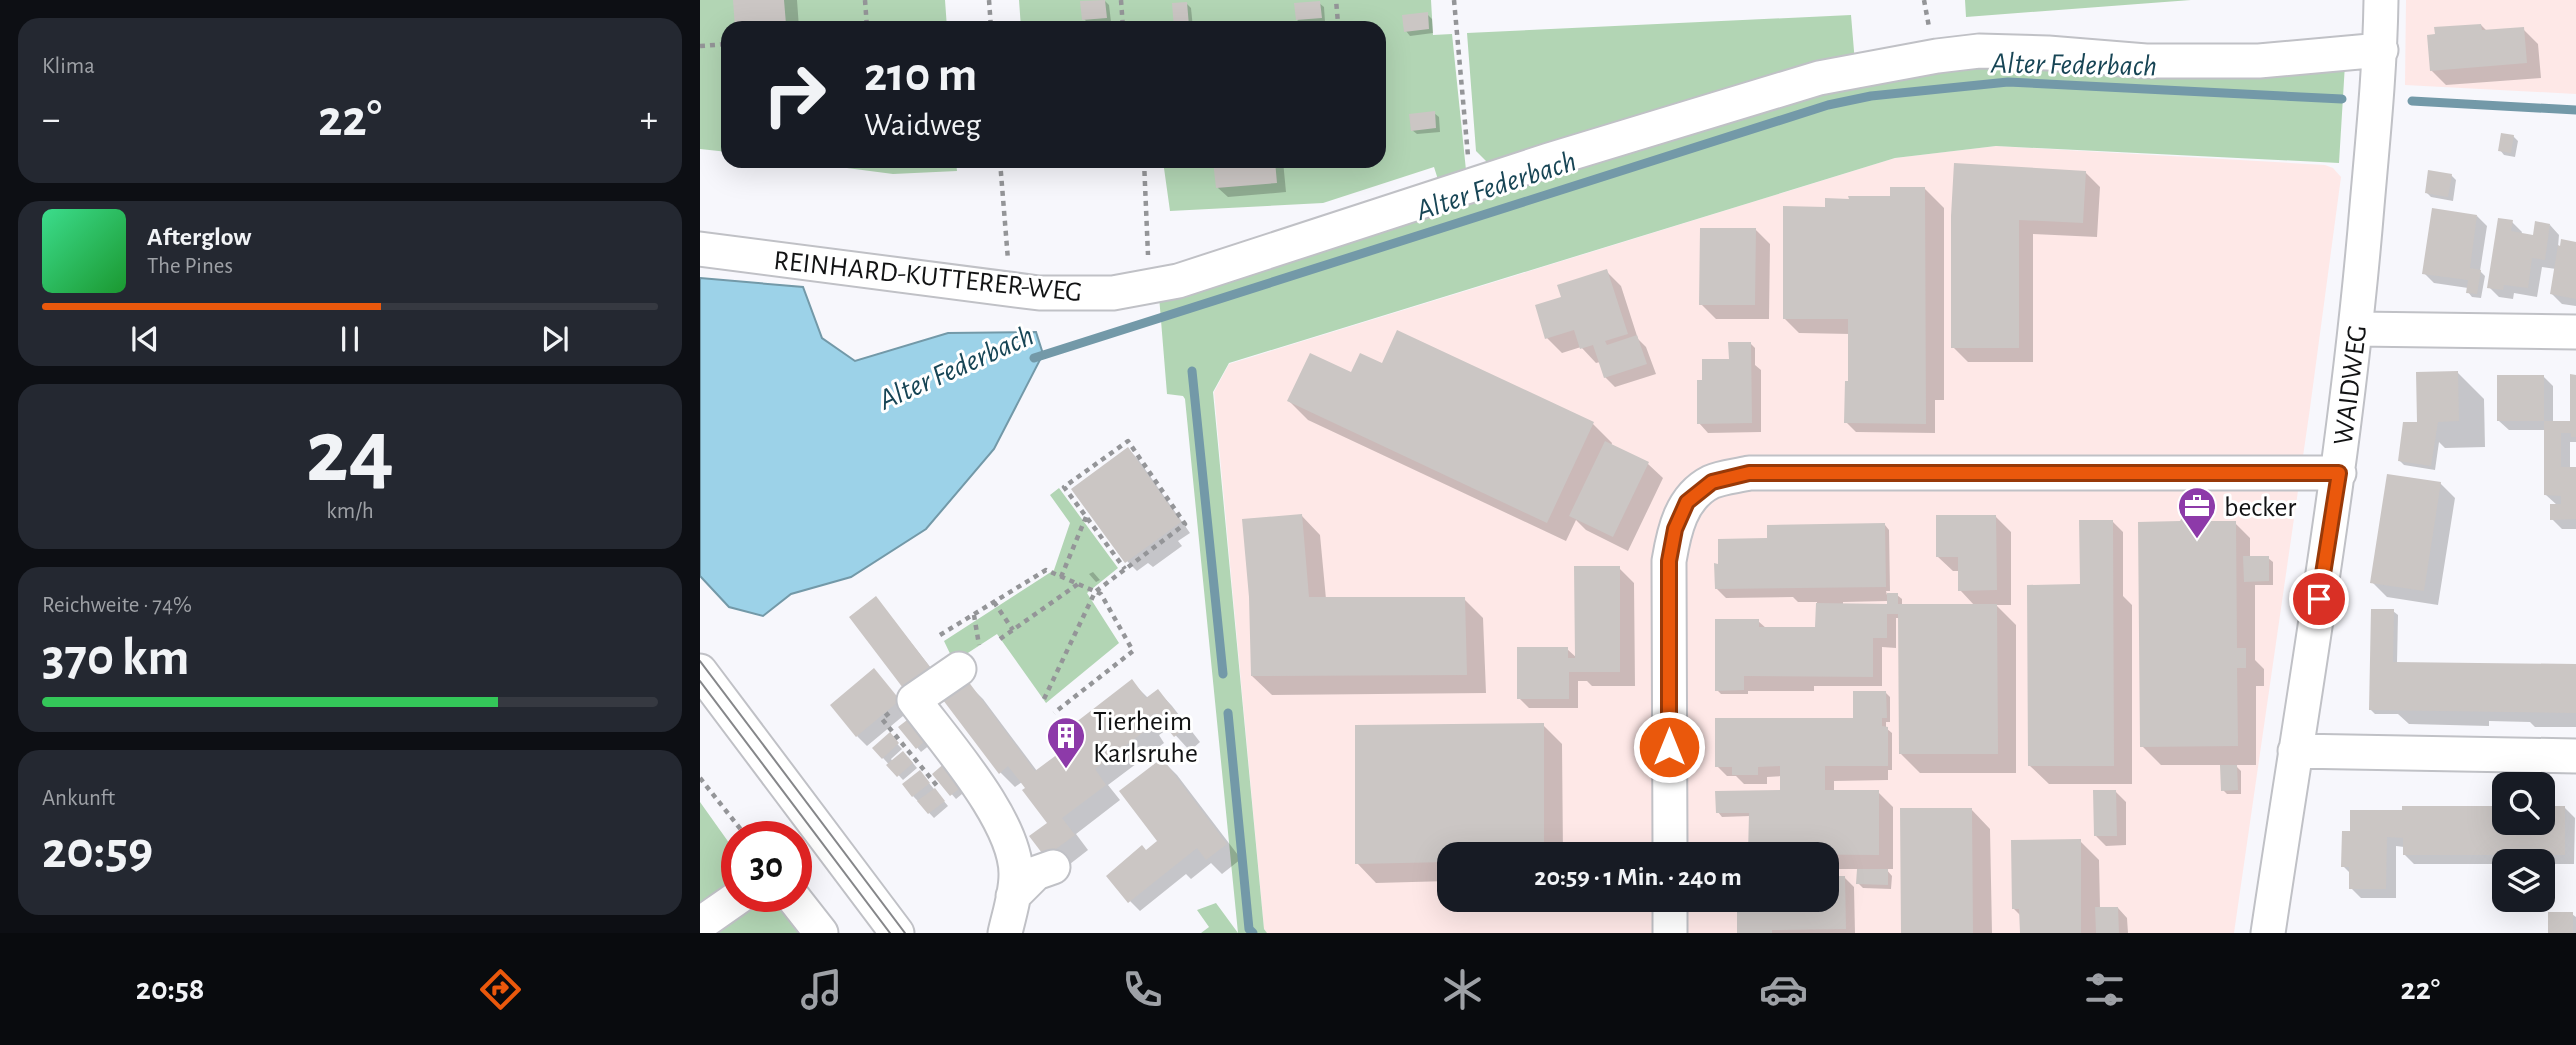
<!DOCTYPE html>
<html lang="de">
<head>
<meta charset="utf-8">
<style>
  body { margin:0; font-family:"Alegreya Sans",sans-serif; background:#242831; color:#f1f3f6; height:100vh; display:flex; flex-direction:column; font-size:26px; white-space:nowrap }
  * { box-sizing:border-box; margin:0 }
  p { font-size:23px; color:#9ea1a6 }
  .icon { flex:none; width:38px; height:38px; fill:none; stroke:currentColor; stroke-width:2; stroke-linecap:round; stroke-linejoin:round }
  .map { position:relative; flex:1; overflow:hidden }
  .side { display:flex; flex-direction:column; gap:18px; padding:18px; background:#0d0f14; width:700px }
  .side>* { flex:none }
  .top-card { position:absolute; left:21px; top:21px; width:665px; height:147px; border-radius:21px; box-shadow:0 7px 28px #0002; background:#171b24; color:#f1f3f6; overflow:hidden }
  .tools { position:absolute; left:1792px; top:772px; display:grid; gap:14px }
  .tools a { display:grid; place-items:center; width:63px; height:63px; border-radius:14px; background:#171b24; box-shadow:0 7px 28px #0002; font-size:35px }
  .speed { position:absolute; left:21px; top:821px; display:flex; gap:14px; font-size:35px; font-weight:700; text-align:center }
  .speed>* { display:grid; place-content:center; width:91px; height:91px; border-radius:50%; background:#171b24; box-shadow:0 7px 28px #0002; line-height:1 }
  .speed .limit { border:10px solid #d22; background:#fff; color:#111 }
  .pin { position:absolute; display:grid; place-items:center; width:60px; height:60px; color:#fff; margin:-30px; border:4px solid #fff; border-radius:50%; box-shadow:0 2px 7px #0007 }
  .me { position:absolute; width:77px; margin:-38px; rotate:0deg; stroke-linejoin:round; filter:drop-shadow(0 0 5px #0008) }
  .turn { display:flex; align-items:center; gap:24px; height:147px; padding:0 28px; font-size:32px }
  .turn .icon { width:91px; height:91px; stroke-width:2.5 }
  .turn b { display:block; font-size:49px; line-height:60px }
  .big { font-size:52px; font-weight:700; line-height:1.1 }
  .side .tile { flex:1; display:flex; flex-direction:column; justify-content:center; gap:10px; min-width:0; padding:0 24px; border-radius:21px; background:#242831 }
  .side .dial { align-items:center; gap:0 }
  .dial b { font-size:91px; line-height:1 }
  .song { display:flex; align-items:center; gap:21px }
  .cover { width:84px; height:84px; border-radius:10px; background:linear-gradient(135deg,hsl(150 70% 55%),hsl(130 70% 35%)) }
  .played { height:7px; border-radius:4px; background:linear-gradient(90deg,#ea580c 55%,#363941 55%) }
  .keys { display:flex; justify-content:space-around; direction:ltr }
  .heat { display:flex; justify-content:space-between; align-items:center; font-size:38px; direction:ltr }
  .charge { height:10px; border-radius:5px; background:linear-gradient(90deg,#34c759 74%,#363941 0) }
  .trip { position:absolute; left:737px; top:842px; width:402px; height:70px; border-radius:21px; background:#171b24; box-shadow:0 7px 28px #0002; font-weight:700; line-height:70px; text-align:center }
  .dock { display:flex; height:112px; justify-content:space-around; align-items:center; background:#090b0e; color:#9ea1a6 }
  .dock .icon { width:49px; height:49px }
  .dock .selected { color:#ea580c }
  .dock b { font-size:32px; color:#f1f3f6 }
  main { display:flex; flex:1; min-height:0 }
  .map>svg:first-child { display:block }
  .commercial { fill:#fee8e7; fill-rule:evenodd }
  .green { fill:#b2d5b4 }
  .water { fill:#9cd2e8; stroke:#7399a8; stroke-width:2 }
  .shadow { fill:#0003; fill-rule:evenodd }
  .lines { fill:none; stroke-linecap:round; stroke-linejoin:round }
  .stream { stroke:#7399a8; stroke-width:9 }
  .building { fill:#cbc6c4 }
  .minor-casing { stroke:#c0c1c6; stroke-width:37 }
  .path { stroke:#949598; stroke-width:4.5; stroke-dasharray:5 5; stroke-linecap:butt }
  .minor { stroke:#fff; stroke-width:33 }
  .tram { stroke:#86878a; stroke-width:2 }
  .route-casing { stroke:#983908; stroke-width:18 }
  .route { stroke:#ea580c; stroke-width:12 }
  .labels { text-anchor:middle; stroke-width:6; stroke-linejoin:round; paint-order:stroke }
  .street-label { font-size:28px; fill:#121314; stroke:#fff }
  .poi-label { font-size:28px; fill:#121314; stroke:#fff; text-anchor:start }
  .water-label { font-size:30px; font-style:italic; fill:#174555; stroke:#fff }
</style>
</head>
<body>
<main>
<section class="side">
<div class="tile"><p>Klima</p>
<div class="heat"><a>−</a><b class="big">22°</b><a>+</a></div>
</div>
<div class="tile">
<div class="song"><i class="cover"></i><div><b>Afterglow</b><p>The Pines</p></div></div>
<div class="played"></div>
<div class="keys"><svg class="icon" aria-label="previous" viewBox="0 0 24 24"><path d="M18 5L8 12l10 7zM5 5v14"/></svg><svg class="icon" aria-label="pause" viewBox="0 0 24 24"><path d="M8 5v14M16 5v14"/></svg><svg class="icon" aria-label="next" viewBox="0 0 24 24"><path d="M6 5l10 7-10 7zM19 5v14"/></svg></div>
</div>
<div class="tile dial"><b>24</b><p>km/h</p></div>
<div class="tile"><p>Reichweite · 74%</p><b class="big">370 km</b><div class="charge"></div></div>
<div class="tile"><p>Ankunft</p><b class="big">20:59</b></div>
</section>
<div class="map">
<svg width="1876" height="933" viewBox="0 0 1876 933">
  <rect width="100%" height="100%" fill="#f7f7fc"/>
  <path class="commercial" d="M1706 0H1876V94L1705 85Z
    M1296 146 1625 165 1633 168 1641 177 1610 408 1534 933H567L564 929 514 392 529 364 1195 158ZM749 854H1127V900H749Z"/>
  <path class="green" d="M0 0H245L247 28H28V152L0 149Z
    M319 0H731L733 35 752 34 767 180 741 189 734 167 623 203 470 211 463 161H679V28H321Z
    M1265 0H1491L1266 17Z
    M1151 15 1155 63 797 172 776 151 767 33Z
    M1645 64 1639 163 1296 146 1195 158 529 363 513 392 564 929 567 933H538L485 399 483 396 467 394 459 296 1119 91 1222 68Z
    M93 161H256L257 171 193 174Z
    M359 488 418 568 387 593 419 643 346 703 297 634 254 662 244 641 354 570 370 523 350 495Z
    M0 802 37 854V896H81L109 933H0Z
    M516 903 538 933H501L509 927 497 910Z"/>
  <path class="water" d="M0 278 103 287 122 338 155 361 248 333 336 332 343 354 294 449 226 529 151 577 91 594 63 616 29 607 0 576Z"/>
  <path class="shadow" d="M35 0H97L99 28H37Z
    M404 0 409 5 411 22 389 24 384 19Z
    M486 3 491 8 493 28H477Z
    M619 3 624 7 625 22 602 24 597 20Z
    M727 14 732 19 733 33 710 36 706 31Z
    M1781 25 1787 31 1823 29 1838 44 1841 78 1746 85 1731 70Z
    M734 113 739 117 740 132 717 134 712 130Z
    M1813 136 1818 141 1815 157 1804 155 1800 150Z
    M515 161H583L586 192 528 197 518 188Z
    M1385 172 1400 187 1397 237 1333 234V362H1268L1253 347V216Z
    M1751 175 1756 180 1753 201 1731 197 1727 193Z
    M1225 189 1244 208V400H1235V433L1156 432 1146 422 1150 383V334L1099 333 1084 318 1127 208 1150 200 1192 198Z
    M1777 216 1787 226 1780 271 1785 276 1781 298 1772 297 1768 292V288L1734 283 1724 273Z
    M1812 222 1822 232 1821 235 1835 237 1850 225 1859 235 1858 247 1876 244V306L1862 304 1852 294 1856 269 1842 267 1837 297 1814 293 1813 299 1799 297 1789 287Z
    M1055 229 1070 244 1069 319H1016L1001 304Z
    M906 271 921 286 938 339 946 347 956 374 915 387 905 377 900 362 896 363 881 347 862 353 847 338 863 298Z
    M1051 344 1055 348V365L1061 370V432L1008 433 999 423 1004 381 1033 360Z
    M683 365 893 424 912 443 911 446 948 464 963 478 928 551 886 530 876 520 866 541 608 420 589 401 652 375Z
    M1758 373 1784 399 1785 447 1745 448 1739 442 1735 470 1704 465 1700 461 1718 424Z
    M1843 376 1853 386V423H1872L1876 376V442H1870V469H1876V529H1862L1852 519 1857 505 1846 495V430H1809L1799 421Z
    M428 449 438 459 490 533 478 541 482 546 453 567 448 563 437 571 427 561Z
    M1740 483 1755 498 1738 605 1687 597 1672 582Z
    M601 515 620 535 626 599H764L783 618 786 693 572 695 552 676Z
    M1296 517 1311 532V605H1296L1316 625V773H1220L1201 754 1200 618H1196V648L1182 647V686H1114V691H1048V694H1021L1017 690 1058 621 1066 628H1117V602H1098L1093 597 1026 598 1016 588 1069 540 1185 525 1189 530 1190 591H1186L1187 595H1197L1202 599V606H1275L1260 590V571H1253L1238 557ZM1188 601 1189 605H1143V602Z
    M1413 522 1423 532V596L1432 605V784H1349L1329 765 1381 586Z
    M1501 523H1535L1550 538V558H1568L1573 562V585H1555V660L1564 669V686H1556V765H1535L1541 771V794H1527L1523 790 1522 765H1461L1442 746Z
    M919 568 934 583 935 686H892L887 681H878V708H829L819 698 867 649 877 658Z
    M393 572 400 580 396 582 389 574Z
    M176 598 238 677 214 696Z
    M1693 611 1698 615 1697 663 1876 666V727H1835L1830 722 1789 721V726L1709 724 1698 714H1675L1670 709Z
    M174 671 209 711 167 746 157 736Z
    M432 682 448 698 458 691 472 706 500 742 490 751 469 728 459 735 464 743 408 785 420 800 376 834 388 850 361 871 346 856 350 823 322 782 315 787 300 772 268 684 283 699 337 771 377 742Z
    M1186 693 1190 697V722H1186V728L1192 733V770H1188V780L1134 781V792H1178L1193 807V869H1186L1192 876 1191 889 1163 888 1158 883 1159 869H1127V854L1050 816 1022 817 1018 812 1082 792V776L1067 777V784H1044L1036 776H1027L1017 766 1155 720Z
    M843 725 862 744 863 854H749V881L676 883 657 863Z
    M200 727 231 744 221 752Z
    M189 735 202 749 191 759 193 762 208 757 217 768 203 780 174 748Z
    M462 760 477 775 541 859 522 874 511 863 491 879 486 874 440 911 430 901 446 852 464 847Z
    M234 774 268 789 256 799Z
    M224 777 248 806 234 818 213 796Z
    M1416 792 1426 802V845L1406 846 1396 836Z
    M1704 807 1804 808V822H1843V808H1865L1875 818 1874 864H1843V861H1804V864H1714L1704 854V847L1696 846V898H1661L1651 888V874L1643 866 1704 812Z
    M1271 809 1290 829 1292 933H1203Z
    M1380 841 1399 860 1400 908H1418L1427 918 1428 933H1321V916L1313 908Z
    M1144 877 1154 887 1155 933H1038V900H1127V884H1135Z
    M1872 914 1876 917V933H1850Z"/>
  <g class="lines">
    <path class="stream" d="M1712 101 1876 110
      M334 358 1128 105 1171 96 1308 82 1642 99
      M492 371 523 674
      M528 713 549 929 553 933"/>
  </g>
  <path class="building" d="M33 0H84L86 24 35 28Z
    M405 0 407 18 382 20 380 1Z
    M620 1 622 18 596 20 594 3Z
    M487 2 489 26 474 28 472 3Z
    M728 12 729 29 704 32 702 15Z
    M1781 24 1782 30 1824 27 1827 63 1730 71 1727 35 1735 34 1734 27Z
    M735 111 736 128 711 131 709 114Z
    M1801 133 1814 135 1811 153 1798 151Z
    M513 161H575L577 183 516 188Z
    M1254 163 1386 171 1383 223 1319 220V348H1251V216Z
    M1728 170 1752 174 1748 197 1725 193Z
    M1190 187H1225L1226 424 1144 423 1145 381H1148V319H1083V206L1125 207V198L1149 199 1148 196H1190Z
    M1732 208 1777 215 1770 268 1781 270 1777 294 1766 293 1768 280 1722 274Z
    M1798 218 1813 220 1811 231 1833 235 1835 221 1850 224 1845 260 1832 258 1828 288 1804 285 1803 290 1787 288Z
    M1000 228H1056L1055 305H999Z
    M1861 239 1876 242V299L1850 294 1858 245 1860 246Z
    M907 269 928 334 905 341 907 345 937 335 947 364 904 378 893 345 880 349 874 330 845 339 835 305 861 297 857 285Z
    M697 330 894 422 847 523 587 401 610 353 651 372 660 353 682 363Z
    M1028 342H1051L1052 423 997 424V380H1002V359H1029Z
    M1758 371 1759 421 1738 422 1731 466 1698 461 1703 422H1717L1716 372Z
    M1870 374 1876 375V437H1871V433H1861V467H1876V519L1850 520V504H1861V496L1844 495V421H1797V375H1844V421H1870Z
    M905 441 949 462 913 537 869 516Z
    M428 447 481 522 425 563 371 489Z
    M1687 474 1741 482 1724 591 1670 583Z
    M602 514 609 597H765L767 675 551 676 549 597 542 519Z
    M1236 515H1296L1297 590 1258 591V557H1236Z
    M1483 516H1496L1500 521H1536L1537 648H1546V668H1537L1538 746 1440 747 1438 522 1480 521Z
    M1379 520H1413L1414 766H1328L1327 585 1380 584Z
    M1185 523 1186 587 1015 589 1014 563 1018 564V539L1067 538V525Z
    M1543 556H1569V581L1544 582Z
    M874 566H920V672H869V699H817V647H868V658H875Z
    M1187 593H1198V604H1297L1298 754H1199L1198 614H1187V638H1173V677L1044 676V690L1015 691V619H1059V627H1115L1116 603 1187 604Z
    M176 596 230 667 203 688 149 617Z
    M1671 609H1694L1693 662 1876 664V713L1669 710Z
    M174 668 200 700 156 737 130 705Z
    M432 679 446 698 458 689 487 727 474 737 455 713 446 720 450 727 395 769 406 785 362 818 375 835 345 857 329 836 347 823 322 790 325 788 308 766 299 774 243 700 268 681 335 771 374 742 366 730Z
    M1153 691H1186L1187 718H1182V726L1188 727V766H1125V790H1179V855L1048 854 1049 813H1016L1015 791 1080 790V766L1058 767V775H1032V767H1015V718H1153Z
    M211 717 228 738 216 749 198 727Z
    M844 723V854H749V862L655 864V725Z
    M190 732 199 743 182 759 172 748Z
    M203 751 213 763 197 777 186 765Z
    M462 758 527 844 506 860 497 848 428 903 406 876 442 845 446 850 457 841 419 791Z
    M246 762 265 784 250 796 232 774Z
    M1520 765H1537L1538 790 1521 791Z
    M220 770 230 783 212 797 202 784Z
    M235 788 245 801 228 814 217 801Z
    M1393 790H1416L1417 836H1394Z
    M1702 806H1804V822H1843V806H1865V855H1703V838L1687 837 1686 889H1649V867H1641L1642 831H1650V810H1702Z
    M1200 808H1272L1273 933H1201Z
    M1381 839V933H1320L1319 909H1312L1311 840Z
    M1157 869H1188V885L1156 884Z
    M1133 876H1145L1146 929 1072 930V933H1037V900H1127V882H1134Z
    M1395 907H1418L1419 933H1396Z
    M1848 912H1873V933H1848Z"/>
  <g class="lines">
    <defs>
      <path id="minor" d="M0 249 339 293H413L478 281 849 160 1119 78 1237 56 1279 51 1348 53 1446 61H1559L1681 50
        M1657 329 1876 332
        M259 669 214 700C245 742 317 822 316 875 316 894 309 915 305 933
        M0 671 197 933
        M1595 751 1876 756
        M970 854 969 561C974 531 981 497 1011 482 1022 477 1037 476 1049 473H1639
        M92 896 121 933
        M313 896 336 873 353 867
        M970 900V933
        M0 924 40 896
        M1568 933C1604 691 1647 450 1667 206 1673 137 1680 69 1681 0"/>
    </defs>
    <use href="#minor" class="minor-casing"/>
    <path class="path" d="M165 0 167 28
      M289 0 291 28
      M421 0 423 28
      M754 0 768 156
      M1224 0 1229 27
      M635 28 638 23 636 0
      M0 46 28 44
      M300 161 308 260
      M444 161 448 255
      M361 577 386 517
      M294 602 313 630
      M274 615 279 645
      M240 635 346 570 401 594 433 651 354 713
      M300 639 378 584
      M344 699 395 592 485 524 428 441 364 487 425 569
      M189 713 182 719 238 787
      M0 778 46 836"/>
    <use href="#minor" class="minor"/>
    <path class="tram" d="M0 661 205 933
      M0 681 190 933"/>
  </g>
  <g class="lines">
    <defs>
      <path id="route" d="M969 747V561L975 529 987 502 1012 482 1049 473H1639L1619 599"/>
    </defs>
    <use href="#route" class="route-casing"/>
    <use href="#route" class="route"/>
  </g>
  <defs>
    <symbol id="office-pin" viewBox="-11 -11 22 30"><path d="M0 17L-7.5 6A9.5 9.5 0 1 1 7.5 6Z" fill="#8d3aa9" stroke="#fff"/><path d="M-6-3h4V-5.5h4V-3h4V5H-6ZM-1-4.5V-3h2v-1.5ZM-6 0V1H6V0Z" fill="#fff"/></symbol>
    <symbol id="building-pin" viewBox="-11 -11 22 30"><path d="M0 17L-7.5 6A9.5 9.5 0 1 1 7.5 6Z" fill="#8d3aa9" stroke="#fff"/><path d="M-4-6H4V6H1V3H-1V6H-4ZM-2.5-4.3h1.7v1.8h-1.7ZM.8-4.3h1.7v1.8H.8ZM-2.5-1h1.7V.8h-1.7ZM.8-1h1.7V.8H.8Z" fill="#fff"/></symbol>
  </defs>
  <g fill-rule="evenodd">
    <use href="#office-pin" x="1475" y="484" width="44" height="60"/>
    <use href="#building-pin" x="344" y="714" width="44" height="60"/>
  </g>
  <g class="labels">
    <g class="street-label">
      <text transform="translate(228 275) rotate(6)" y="10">REINHARD-KUTTERER-WEG</text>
      <text transform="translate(1649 385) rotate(-83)" y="10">WAIDWEG</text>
    </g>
    <g class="poi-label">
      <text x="1524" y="516">becker</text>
      <text x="393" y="730">Tierheim<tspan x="393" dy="32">Karlsruhe</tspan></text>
    </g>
    <g class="water-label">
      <text transform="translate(1374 64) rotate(1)" y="10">Alter Federbach</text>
      <text transform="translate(796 185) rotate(-18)" y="10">Alter Federbach</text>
      <text transform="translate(256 367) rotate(-24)" y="10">Alter Federbach</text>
    </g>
  </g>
</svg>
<div class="tools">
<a><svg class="icon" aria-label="search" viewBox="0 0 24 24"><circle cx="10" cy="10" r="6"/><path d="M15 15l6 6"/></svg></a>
<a><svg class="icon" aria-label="layers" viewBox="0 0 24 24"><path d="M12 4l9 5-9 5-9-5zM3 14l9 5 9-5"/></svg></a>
</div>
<div class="speed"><div class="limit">30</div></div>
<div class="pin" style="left:1619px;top:599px;background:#d93025"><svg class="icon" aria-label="arrive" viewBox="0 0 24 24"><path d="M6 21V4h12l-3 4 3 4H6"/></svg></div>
<svg class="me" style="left:969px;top:747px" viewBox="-20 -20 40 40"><circle r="17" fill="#ea580c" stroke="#fff" stroke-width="3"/><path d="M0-11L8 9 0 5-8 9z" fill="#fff"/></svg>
<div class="trip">20:59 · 1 Min. · 240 m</div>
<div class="top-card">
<div class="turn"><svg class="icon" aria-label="right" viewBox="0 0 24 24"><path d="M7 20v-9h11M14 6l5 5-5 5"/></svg><div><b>210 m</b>Waidweg</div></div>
</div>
</div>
</main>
<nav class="dock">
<b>20:58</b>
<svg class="icon selected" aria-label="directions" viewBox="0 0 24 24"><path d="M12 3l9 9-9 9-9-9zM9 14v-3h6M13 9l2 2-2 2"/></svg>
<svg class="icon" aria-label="music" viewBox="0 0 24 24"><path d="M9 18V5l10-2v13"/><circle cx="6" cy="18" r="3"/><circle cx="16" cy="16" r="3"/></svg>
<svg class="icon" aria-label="phone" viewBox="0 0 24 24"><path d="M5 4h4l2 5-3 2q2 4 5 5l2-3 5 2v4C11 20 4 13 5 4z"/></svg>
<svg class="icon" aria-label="climate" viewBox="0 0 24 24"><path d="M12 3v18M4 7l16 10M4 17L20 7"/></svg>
<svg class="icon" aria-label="car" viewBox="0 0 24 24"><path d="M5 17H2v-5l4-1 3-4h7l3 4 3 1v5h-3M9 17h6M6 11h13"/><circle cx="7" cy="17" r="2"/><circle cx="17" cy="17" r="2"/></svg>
<svg class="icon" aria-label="filters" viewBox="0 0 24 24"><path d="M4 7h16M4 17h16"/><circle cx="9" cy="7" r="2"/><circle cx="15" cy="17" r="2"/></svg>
<b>22°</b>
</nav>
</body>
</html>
